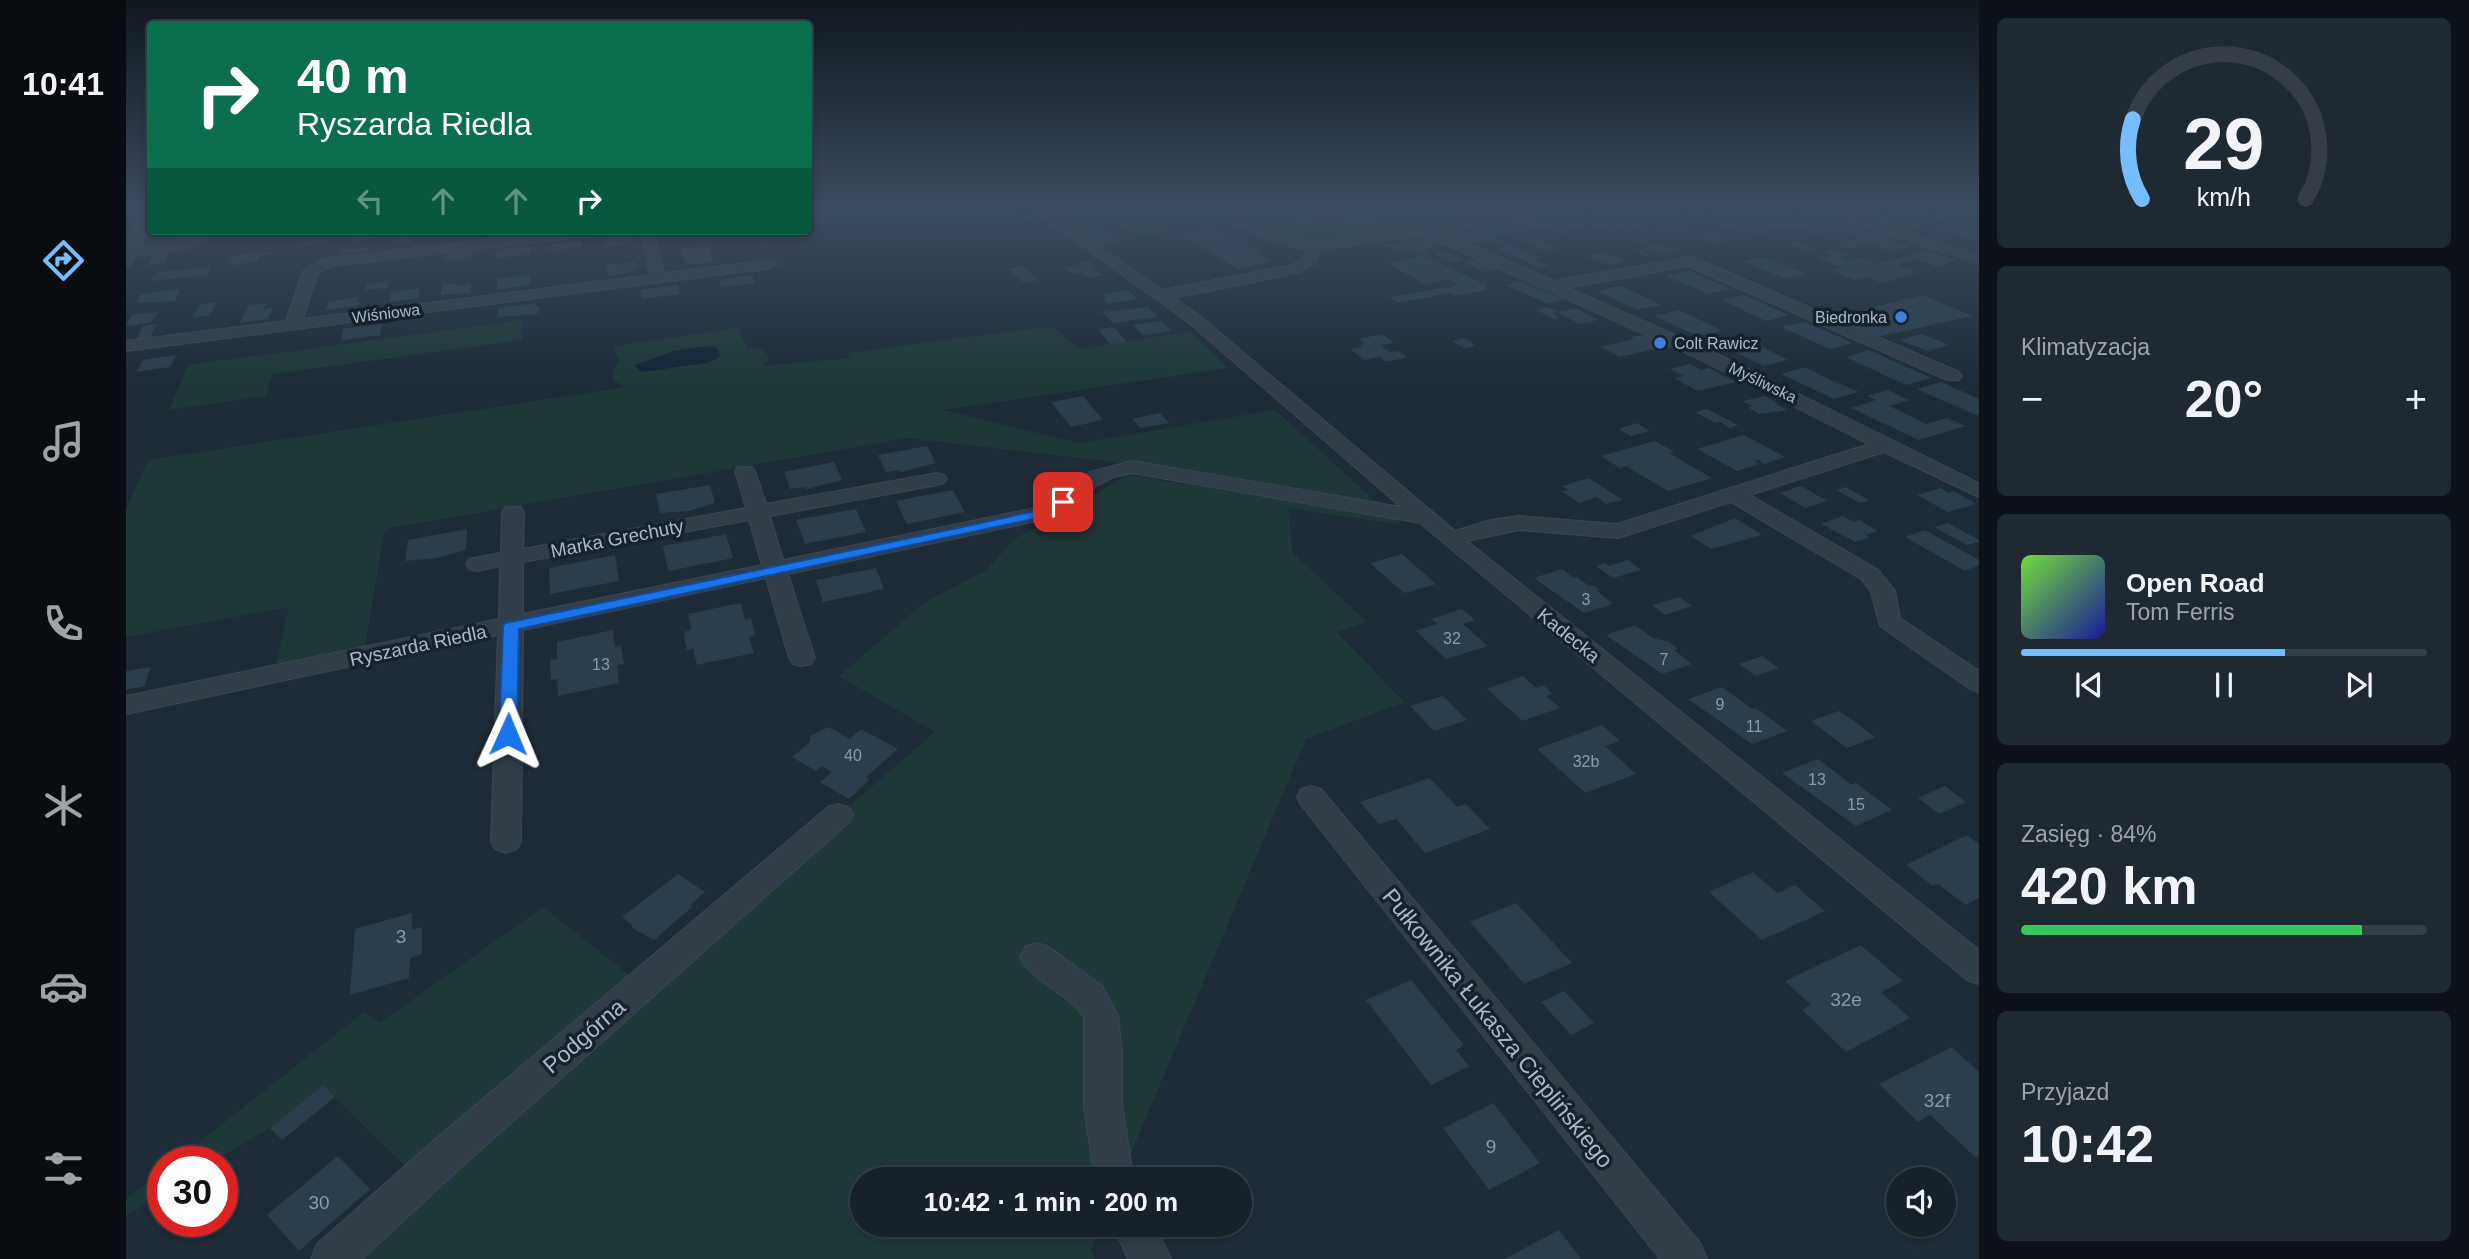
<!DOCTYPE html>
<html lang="pl">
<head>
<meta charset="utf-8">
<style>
  body { margin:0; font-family:Arial,sans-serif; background:#1f2932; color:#f1f3f6; height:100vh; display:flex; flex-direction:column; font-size:26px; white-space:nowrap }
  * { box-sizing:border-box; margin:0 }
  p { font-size:23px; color:#9ea3a8 }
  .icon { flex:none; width:38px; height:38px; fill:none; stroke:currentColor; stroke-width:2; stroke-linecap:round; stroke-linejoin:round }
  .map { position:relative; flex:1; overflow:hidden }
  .drawer { display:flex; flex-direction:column; gap:18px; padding:18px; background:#0c1217; width:490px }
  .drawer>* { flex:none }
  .hud { position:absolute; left:21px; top:21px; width:665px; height:214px; border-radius:7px; box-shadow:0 4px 10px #0003,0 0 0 2px #353e47; background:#0b6e4f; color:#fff; overflow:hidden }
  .tools { position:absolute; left:1760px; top:1167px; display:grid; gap:14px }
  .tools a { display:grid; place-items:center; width:70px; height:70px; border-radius:50%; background:#16212a; box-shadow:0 4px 10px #0003,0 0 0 2px #353e47; font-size:35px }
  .speed { position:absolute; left:21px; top:1146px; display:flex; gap:14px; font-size:35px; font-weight:700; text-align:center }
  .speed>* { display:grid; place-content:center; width:91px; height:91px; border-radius:50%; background:#16212a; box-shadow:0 4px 10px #0003,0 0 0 2px #353e47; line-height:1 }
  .speed .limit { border:10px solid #d22; background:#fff; color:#111 }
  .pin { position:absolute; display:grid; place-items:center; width:60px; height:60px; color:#fff; margin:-30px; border-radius:14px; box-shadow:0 4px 10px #0006 }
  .me { position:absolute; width:77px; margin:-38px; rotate:1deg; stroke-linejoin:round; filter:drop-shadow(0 0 5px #0008) }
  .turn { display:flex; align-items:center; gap:24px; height:147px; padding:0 35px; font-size:32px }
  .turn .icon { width:91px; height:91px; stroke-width:2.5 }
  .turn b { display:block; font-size:49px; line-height:60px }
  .lanes { display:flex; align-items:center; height:66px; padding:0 35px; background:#0003; justify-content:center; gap:35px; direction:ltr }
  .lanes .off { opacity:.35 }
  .big { font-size:52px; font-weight:700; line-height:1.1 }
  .drawer .card { flex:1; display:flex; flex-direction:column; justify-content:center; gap:10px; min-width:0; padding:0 24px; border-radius:10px; background:#1f2932 }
  .drawer .dial { align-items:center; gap:0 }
  .dial svg { height:182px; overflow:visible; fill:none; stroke:#353e47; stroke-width:7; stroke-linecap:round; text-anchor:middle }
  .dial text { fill:#f1f3f6; stroke:none }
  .song { display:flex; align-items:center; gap:21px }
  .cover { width:84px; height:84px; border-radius:10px; background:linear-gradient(135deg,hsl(100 70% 55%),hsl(240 70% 35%)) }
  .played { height:7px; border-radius:4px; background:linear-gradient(90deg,#76bdff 65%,#353e47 65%) }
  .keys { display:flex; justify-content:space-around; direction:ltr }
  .heat { display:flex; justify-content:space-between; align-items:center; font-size:38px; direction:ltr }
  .charge { height:10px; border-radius:5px; background:linear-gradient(90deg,#34c759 84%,#353e47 0) }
  .trip { position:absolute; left:724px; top:1167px; width:402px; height:70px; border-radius:35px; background:#16212a; box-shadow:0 4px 10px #0003,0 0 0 2px #353e47; font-weight:700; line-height:70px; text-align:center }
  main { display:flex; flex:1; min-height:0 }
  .tabs { display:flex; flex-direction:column; width:126px; justify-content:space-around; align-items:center; background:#090d11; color:#9ea3a8 }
  .tabs .icon { width:49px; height:49px }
  .tabs .on { color:#76bdff }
  .tabs b { font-size:32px; color:#f1f3f6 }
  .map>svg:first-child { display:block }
  .green { fill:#203938 }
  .water { fill:#112535 }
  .building { fill:#2c3e4c }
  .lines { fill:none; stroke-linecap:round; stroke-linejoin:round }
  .minor-casing { stroke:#3b4751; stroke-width:2 }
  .minor { fill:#313e48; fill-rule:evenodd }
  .route { fill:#1a73e8; stroke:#114b97; stroke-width:2 }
  .shop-dot { fill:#3f7fe0; stroke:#17232c; stroke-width:2.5 }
  .labels { text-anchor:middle; stroke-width:7; stroke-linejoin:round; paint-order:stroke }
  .far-street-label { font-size:16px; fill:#abb9c5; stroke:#17232c }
  .far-poi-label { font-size:16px; fill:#abb9c5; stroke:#17232c; text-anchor:end }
  .number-label { font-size:16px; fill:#8a99a6 }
  .street-label { font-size:19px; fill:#abb9c5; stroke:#17232c }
  .near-number-label { font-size:19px; fill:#8a99a6 }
  .near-street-label { font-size:23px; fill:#abb9c5; stroke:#17232c }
</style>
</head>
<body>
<main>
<nav class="tabs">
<b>10:41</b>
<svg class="icon on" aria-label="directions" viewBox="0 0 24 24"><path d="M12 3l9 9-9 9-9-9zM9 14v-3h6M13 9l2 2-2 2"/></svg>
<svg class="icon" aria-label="music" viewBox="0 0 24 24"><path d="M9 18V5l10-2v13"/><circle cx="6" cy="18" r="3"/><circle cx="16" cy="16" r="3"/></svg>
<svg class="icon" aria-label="phone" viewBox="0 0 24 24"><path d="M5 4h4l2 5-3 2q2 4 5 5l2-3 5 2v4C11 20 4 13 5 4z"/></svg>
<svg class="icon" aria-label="climate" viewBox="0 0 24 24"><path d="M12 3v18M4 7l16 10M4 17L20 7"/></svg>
<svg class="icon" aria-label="car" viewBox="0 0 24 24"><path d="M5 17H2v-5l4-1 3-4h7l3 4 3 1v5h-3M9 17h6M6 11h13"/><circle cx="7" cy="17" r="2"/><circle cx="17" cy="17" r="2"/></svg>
<svg class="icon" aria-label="filters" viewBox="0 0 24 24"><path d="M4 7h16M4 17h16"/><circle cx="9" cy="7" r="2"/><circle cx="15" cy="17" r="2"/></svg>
</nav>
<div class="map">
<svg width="1853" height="1259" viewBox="0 0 1853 1259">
  <rect width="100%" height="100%" fill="#1e2c38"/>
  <path class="green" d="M1096 208H1151L1197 224 1302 208H1426L1191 243 1156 234Z
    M1029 218 1051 231 1015 238 993 225Z
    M397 320 396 340 147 374 140 396 43 410 62 365Z
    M927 326 953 349 1064 331 1102 368 817 410 953 443 1149 410 1246 498 1234 503 1006 464 781 438 259 529 237 656 147 675 163 607 0 637V510L22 460 500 387 486 380 488 369 494 362 488 346 612 328 622 349 635 347 644 358 636 366 724 358 721 353Z
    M1001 475 1266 516 1276 525 1162 508 1167 553 1241 622 1211 632 1278 702 1180 739 994 1179 737 1180V1225H975L965 1249 969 1259H206L293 1180 197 1085 144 1128 87 1162H48L238 1012 254 1023 417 907 516 985 809 732 713 676 799 602 861 570 888 539 940 513Z
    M37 1171V1193L0 1216V1199Z"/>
  <path class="water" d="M581 346 592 348 594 357 581 363 515 372 509 365 547 351Z"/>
  <path class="building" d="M1181 208H1243V209L1198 217Z
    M1497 208H1518L1550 222 1563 224 1554 226 1560 228 1546 232 1531 226 1545 223 1516 212 1510 213 1532 222 1523 223 1500 215 1492 216 1521 227 1513 229 1482 216 1477 217 1507 229 1500 231 1458 214Z
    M1530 208H1544L1563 215 1554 217Z
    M1558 208H1566L1615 225 1623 224 1615 221 1639 219 1599 208H1641L1685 218 1695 216 1786 246 1766 251 1736 241 1732 242 1738 244 1721 249 1709 244 1737 237 1714 230 1684 236 1678 234 1702 226 1695 224 1662 230 1651 226 1637 229 1648 233 1635 236 1626 232 1619 234 1591 224 1597 222Z
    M1793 210 1821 218 1814 220 1795 214 1774 220 1794 226 1781 230 1734 215 1749 211 1767 217Z
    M902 213 909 218 894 223 884 216Z
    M1453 215 1486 227 1478 229 1467 225 1441 229 1420 220Z
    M960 220 987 237 995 243 973 247 936 223Z
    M1414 220 1450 236 1442 238 1420 228 1366 236 1414 258 1408 260 1423 266 1415 268 1372 249 1379 247 1364 240 1340 245 1318 235Z
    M1829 223 1853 230V242L1809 229Z
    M1079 229H1088L1106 239 1111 238 1133 250 1127 251 1146 262 1112 269 1055 236Z
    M291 231 286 243 269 245 270 242 267 243 269 233Z
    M1581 232 1588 234 1604 241 1589 245 1566 235Z
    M249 233 248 239 223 242 226 235Z
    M498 233 507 234 508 243 478 247 477 235Z
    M64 235 62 240 29 245 31 240Z
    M1308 236 1325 244 1296 249 1306 254 1299 256 1285 251H1268L1257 245Z
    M1508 237 1527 244 1533 243 1553 251 1538 255 1525 250 1519 252 1526 255 1520 256 1508 251 1524 247 1502 239Z
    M204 238 202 243 175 246 177 241Z
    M1410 238 1435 248 1421 251 1396 241Z
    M456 240V246L422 251 421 246Z
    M1672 241 1693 250 1683 252 1661 243Z
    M68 243 70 247 42 253 38 263 21 265 29 251Z
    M582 246 588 262 560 265 555 249Z
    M244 247 243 251 213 254 214 250Z
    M387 247H405L404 254 369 258 370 252Z
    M1707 249 1723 255 1714 258 1722 261 1735 257 1753 264 1798 250 1831 260 1811 267 1789 259 1772 265 1792 272 1756 283 1740 277 1729 280 1704 270 1715 268 1691 258 1707 255 1698 251Z
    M151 251 149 254 133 256 130 262 105 265 106 262H102L110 255Z
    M1317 251 1337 260 1326 262 1307 254Z
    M346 252 344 259 318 262 320 255Z
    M1479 252 1500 261 1482 265 1461 256Z
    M1299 256 1360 285V290L1329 296 1324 293 1273 303 1263 297 1333 285 1323 279 1298 284 1261 263Z
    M1637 257 1658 265 1680 274 1659 279 1617 261Z
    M1352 259 1373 269 1359 272 1338 262Z
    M964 261 973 268 966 269 978 275 963 278 955 272 946 274 939 268Z
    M510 262 512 269 506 272 482 276 480 265Z
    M896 266 913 280 898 283 882 269Z
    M86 267 81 275 24 281 31 272Z
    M1563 271 1605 289 1582 294 1541 276Z
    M404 275V285L371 290V278Z
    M626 275 629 283 595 287 593 280Z
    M262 281 261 288 239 290 241 284Z
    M1394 281 1418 291 1437 300 1422 304 1380 285Z
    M331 283V286L345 284 344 293 315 295 316 285Z
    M552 285 554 294 516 299 514 290Z
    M1495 286 1514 295 1535 305 1511 310 1471 291Z
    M294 288 292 298 263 302 265 292Z
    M54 289 49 301 10 303 15 294Z
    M1002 290 1011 299 981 304 976 299 981 298 976 294Z
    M1618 295 1640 305 1663 315 1640 321 1596 300Z
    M1797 295 1846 316 1751 337 1705 317Z
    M232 297 231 302 236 303 230 306 200 310 203 301Z
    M90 302 84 315 67 317 74 305Z
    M141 303 137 309 147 308 142 319 114 323 123 305Z
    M410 303V307H414L411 314 372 317 373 308Z
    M1021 307 1032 317 987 323 976 312Z
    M1421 307 1431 312 1450 308 1472 320 1453 324 1431 312 1426 313 1433 318 1427 319 1411 310Z
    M1553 310 1574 320 1597 331 1573 337 1529 316Z
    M32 312 24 323 0 326 5 315Z
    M1035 321 1045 331 1017 335 1007 325Z
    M1678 322 1702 332 1727 343 1704 349 1655 327Z
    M31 324 23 339 9 341 17 326Z
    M256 324 254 335 215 340 217 329Z
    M988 327 1001 342 984 344 972 329Z
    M1256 334 1268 343 1254 345 1264 352 1272 351 1282 357 1260 362 1253 357 1239 360 1224 349 1238 346 1234 344 1239 343 1233 339Z
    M1796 334 1823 345 1801 351 1774 340Z
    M1526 335 1547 345 1493 357 1474 347 1508 339 1504 337 1511 336Z
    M1614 337 1638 348 1662 360 1638 366 1590 343Z
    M1338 338 1345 342 1350 346 1338 348 1326 341Z
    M1743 350 1769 362 1806 378 1780 385 1720 357Z
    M50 355 44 367 10 372 17 360Z
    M1564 364 1575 370 1583 368 1610 382 1572 391 1548 378 1558 376 1544 369Z
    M1679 367 1705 380 1733 392 1708 399 1655 374Z
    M1815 382 1853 399V414L1850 415 1791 389Z
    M1762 390 1783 400 1763 406 1801 424 1821 418 1839 426 1793 440 1725 408 1750 400 1741 396Z
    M957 396 977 420 945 427 925 402Z
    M1639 396 1652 403 1650 404 1662 410 1634 414 1621 407 1626 406 1617 401Z
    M1581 409 1612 425 1604 428 1594 422 1589 423 1569 412Z
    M1034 413 1043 423 1014 428 1006 419Z
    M1511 423 1524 431 1505 436 1492 429Z
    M1618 435 1659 457 1639 464 1633 460 1628 461 1634 464 1611 471 1571 449Z
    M1529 441 1549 452 1543 453 1586 478 1542 491 1500 466 1494 468 1475 456Z
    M801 446 810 463 775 472 774 470 760 472 752 455Z
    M708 462 716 480 680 489 679 487 664 489 658 472Z
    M1463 478 1497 500 1480 504 1470 497 1453 503 1435 491 1442 490 1436 486Z
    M584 485 589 503 563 511 534 513 530 494Z
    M1675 486 1701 501 1679 508 1654 493Z
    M1720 487 1743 500 1734 503 1710 490Z
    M1815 488 1823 493 1827 491 1850 504 1822 512 1791 495Z
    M827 490 839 512 781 524 770 501Z
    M730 509 740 532 679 544 670 520Z
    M1717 516 1728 522 1733 520 1752 531 1739 535 1744 537 1730 542 1695 524Z
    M1609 518 1636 535 1585 549 1565 536Z
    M1822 523 1853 540V542L1841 545 1808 527Z
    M341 529 340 550 310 558 279 561 282 540Z
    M1799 530 1853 560V565L1839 571 1779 537Z
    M600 534 607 558 542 571 537 546Z
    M1276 554 1310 584 1278 593 1244 563Z
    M489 555 493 581 424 594 423 568Z
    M1502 560 1515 570 1487 578 1470 566 1479 563 1483 566Z
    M750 568 758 589 697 602 690 580Z
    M1436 569 1447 578 1451 577 1463 586 1466 585 1474 590 1471 591 1487 604 1458 613 1408 578Z
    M1553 597 1566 606 1539 615 1526 605Z
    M615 603 619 619 625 618 629 635 623 637 628 653 571 665 567 649 561 650 559 641 558 632 565 630 562 614Z
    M1336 609 1349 620 1337 624 1362 646 1320 659 1290 631 1311 624 1305 619Z
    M1509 625 1527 638 1543 642 1552 649 1548 650 1566 664 1536 674 1480 635Z
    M487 630 489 647 495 645 498 664 491 665 493 683 432 696 431 679 425 680 424 660 431 659V642Z
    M1636 656 1653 668 1630 676 1613 664Z
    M25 667 18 686 0 690V671Z
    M1397 676 1410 688 1417 685 1427 694 1420 696 1434 708 1396 721 1361 689Z
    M1596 687 1626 709 1630 708 1661 731 1626 744 1562 699Z
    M1317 696 1341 720 1308 731 1284 706Z
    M1713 711 1731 723 1749 737 1721 748 1685 721Z
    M1476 725 1494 741 1479 746 1510 774 1459 793 1411 749Z
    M703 727 724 739 735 729 772 749 740 777 744 779 723 799 694 782 706 772 695 766 690 771 666 757 684 742V736Z
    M1692 759 1726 785 1730 783 1766 810 1730 826 1656 773Z
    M1304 778 1331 807 1340 804 1364 829 1299 853 1270 819 1253 824 1234 802Z
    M1819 786 1840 802 1813 814 1792 798Z
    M1841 835 1853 844V898L1840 905 1812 884 1807 886 1780 865Z
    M1627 872 1651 893 1669 885 1699 911 1636 940 1583 892Z
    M552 874 579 892 564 905 566 907 528 940 506 928V925L496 917Z
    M1390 903 1446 963 1398 984 1344 922Z
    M286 913V930L296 927V954L284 958 283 978 224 995 229 929Z
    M1735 945 1777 981 1755 992 1784 1018 1720 1052 1676 1010 1685 1005 1659 981Z
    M1285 980 1338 1045 1330 1050 1343 1066 1305 1085 1240 1000Z
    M1438 991 1468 1023 1445 1035 1415 1002Z
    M1826 1047 1853 1072V1155L1849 1157 1804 1115 1792 1122 1753 1084Z
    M197 1085 209 1097 156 1140 144 1128Z
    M1367 1103 1414 1163 1363 1190 1317 1128Z
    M212 1156 244 1189 173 1251 141 1215Z
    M1433 1230 1455 1259H1378Z"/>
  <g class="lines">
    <defs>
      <path id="minor" d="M15 208H24V219L14 246 51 241 73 231H89C70 252 36 252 10 256L5 265 0 266V244Z
        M903 208H918L1037 290 1166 265 1177 258 1180 250 1146 241 1077 208H1095L1156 235 1187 243 1427 208H1460L1453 212 1316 232 1428 281 1564 257 1569 258 1833 372 1836 376 1833 380H1821L1562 266 1442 288 1581 349 1853 483V497L1758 452 1624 495 1751 569 1769 591 1774 618 1853 671V692L1844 689 1754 626 1745 592 1735 579 1605 502 1492 538 1393 530 1341 541 1853 950V984L1841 980 1294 523 1006 473 988 477 970 486 934 516 662 574 689 658 685 664 676 666 667 664 663 658 640 578 397 630 395 841 391 849 380 853 369 849 365 841 372 635 0 714V696L373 619 374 566 351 571 343 569 340 564 343 559 375 553 376 512 379 507H395L398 512 397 549 620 508 609 471 612 467H626L629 471 640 504 811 473 818 475 821 479 818 483 811 485 644 516 657 560 919 506 964 472 1006 461 1275 507 1062 322ZM1299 235 1569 357 1743 444 1491 524 1393 516 1365 520 1329 531 1074 316 1048 298 1175 272 1188 264 1194 250ZM623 520 636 565 397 614V562Z
        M1152 208C1172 207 1182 216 1196 216 1224 217 1251 207 1281 208L1274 212 1193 225Z
        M1683 208H1703L1853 255V264Z
        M436 231H480L473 235 205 266 192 273 177 319 524 275 514 231H528L538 273 645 260 652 264 645 268 0 351V341L160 321 177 271 196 259Z
        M1185 786 1195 789 1575 1244 1581 1259H1534L1175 805 1171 797 1175 789Z
        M712 804 722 807 727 815 722 823 333 1169 236 1259H185L191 1244 305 1143 702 807Z
        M911 943 923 947 976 986 992 1016 996 1054V1106L1008 1180H969L958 1106V1018C943 992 907 984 894 957L899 947Z
        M987 1225H1029L1045 1259H1002Z"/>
    </defs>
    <use href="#minor" class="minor-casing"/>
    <use href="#minor" class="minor"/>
  </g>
  <linearGradient id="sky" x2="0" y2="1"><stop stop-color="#10181f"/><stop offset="0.54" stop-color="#3b4b5e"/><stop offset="1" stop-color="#3b4b5e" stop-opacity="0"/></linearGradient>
  <rect width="1853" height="384" fill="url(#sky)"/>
  <path class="route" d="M937 498 944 502 926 515 393 629 391 734 388 738H376L373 734 377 626 379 623 846 525 922 508Z"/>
  <g class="shop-dot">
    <circle cx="1775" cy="317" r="7"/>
    <circle cx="1534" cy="343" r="7"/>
  </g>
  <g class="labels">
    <g class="far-street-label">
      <text transform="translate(260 313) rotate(-7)" y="6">Wiśniowa</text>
      <text transform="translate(1637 382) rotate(26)" y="6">Myśliwska</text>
    </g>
    <g class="far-poi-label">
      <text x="1761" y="323">Biedronka</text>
      <text x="1548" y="349" text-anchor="start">Colt Rawicz</text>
    </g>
    <g class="number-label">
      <text x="1460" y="605">3</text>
      <text x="1326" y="644">32</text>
      <text x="1538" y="665">7</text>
      <text x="475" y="670">13</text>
      <text x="1594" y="710">9</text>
      <text x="1628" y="732">11</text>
      <text x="727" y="761">40</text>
      <text x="1460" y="767">32b</text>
      <text x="1691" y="785">13</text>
      <text x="1730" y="810">15</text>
    </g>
    <g class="street-label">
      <text transform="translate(491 538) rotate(-11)" y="7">Marka Grechuty</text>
      <text transform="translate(1443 635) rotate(39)" y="7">Kadecka</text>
      <text transform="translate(292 645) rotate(-12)" y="7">Ryszarda Riedla</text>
    </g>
    <g class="near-number-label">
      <text x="275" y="943">3</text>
      <text x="1720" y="1006">32e</text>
      <text x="1811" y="1107">32f</text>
      <text x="1365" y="1153">9</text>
      <text x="193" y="1209">30</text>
    </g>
    <g class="near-street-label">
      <text transform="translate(1372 1028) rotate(51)" y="8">Pułkownika Łukasza Cieplińskiego</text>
      <text transform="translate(458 1036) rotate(-41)" y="8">Podgórna</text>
    </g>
  </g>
</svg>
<div class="tools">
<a><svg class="icon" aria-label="sound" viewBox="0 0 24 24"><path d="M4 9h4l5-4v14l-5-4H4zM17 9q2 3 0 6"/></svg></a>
</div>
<div class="speed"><div class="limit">30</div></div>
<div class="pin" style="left:937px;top:502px;background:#d93025"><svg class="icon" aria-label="arrive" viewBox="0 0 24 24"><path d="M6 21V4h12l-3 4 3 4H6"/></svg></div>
<svg class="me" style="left:382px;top:734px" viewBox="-20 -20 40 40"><path d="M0-17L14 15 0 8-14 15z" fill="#1a73e8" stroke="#fff" stroke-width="4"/></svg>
<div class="trip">10:42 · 1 min · 200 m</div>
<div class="hud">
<div class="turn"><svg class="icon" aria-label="right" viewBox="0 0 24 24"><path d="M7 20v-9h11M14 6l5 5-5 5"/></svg><div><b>40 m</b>Ryszarda Riedla</div></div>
<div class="lanes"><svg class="icon off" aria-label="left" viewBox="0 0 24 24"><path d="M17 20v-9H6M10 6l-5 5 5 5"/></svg><svg class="icon off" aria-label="ahead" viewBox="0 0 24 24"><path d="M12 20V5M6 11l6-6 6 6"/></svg><svg class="icon off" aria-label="ahead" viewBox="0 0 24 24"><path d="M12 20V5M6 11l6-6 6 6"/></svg><svg class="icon" aria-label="right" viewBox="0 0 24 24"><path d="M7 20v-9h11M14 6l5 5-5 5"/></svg></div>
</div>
</div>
<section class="drawer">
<div class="card dial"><svg viewBox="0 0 100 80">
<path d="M14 69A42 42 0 1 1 86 69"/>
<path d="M14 69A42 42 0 0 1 10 34" stroke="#76bdff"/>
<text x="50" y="56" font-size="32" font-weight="700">29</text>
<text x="50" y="72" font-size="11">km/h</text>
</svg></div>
<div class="card"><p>Klimatyzacja</p>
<div class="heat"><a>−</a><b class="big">20°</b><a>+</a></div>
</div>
<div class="card">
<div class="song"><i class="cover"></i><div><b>Open Road</b><p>Tom Ferris</p></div></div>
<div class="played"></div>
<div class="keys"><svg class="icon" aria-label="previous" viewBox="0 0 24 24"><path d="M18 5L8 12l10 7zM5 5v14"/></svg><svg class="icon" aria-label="pause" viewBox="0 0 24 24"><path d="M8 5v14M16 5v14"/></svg><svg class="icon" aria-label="next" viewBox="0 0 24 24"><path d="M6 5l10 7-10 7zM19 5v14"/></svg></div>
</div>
<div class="card"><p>Zasięg · 84%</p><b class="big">420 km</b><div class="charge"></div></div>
<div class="card"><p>Przyjazd</p><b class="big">10:42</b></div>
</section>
</main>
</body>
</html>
